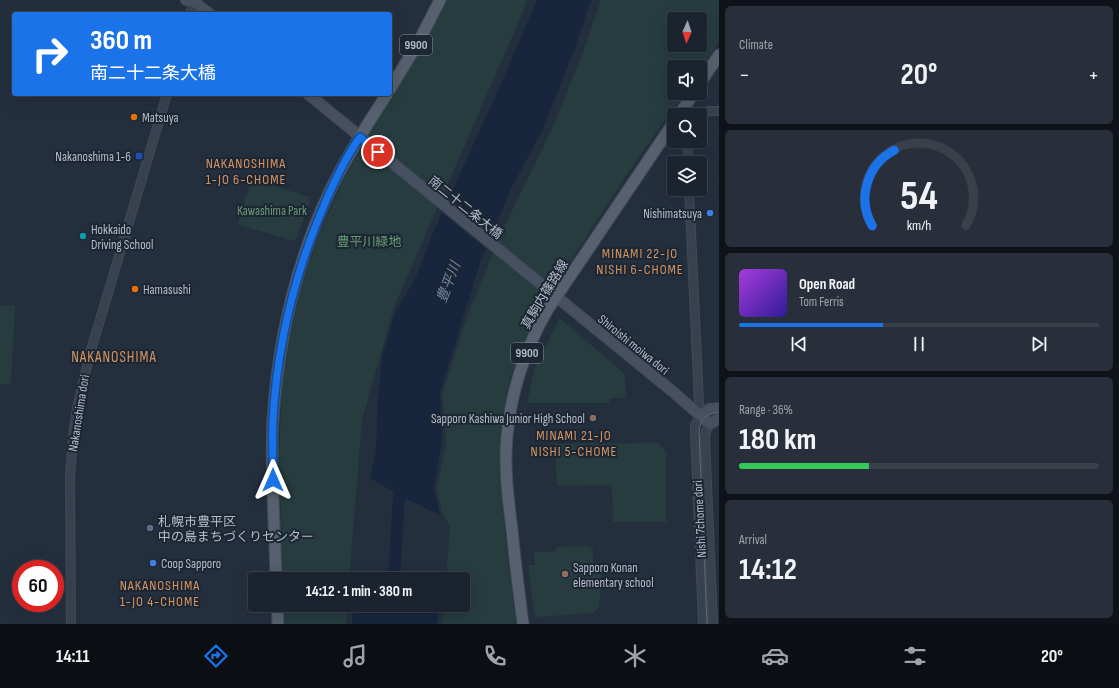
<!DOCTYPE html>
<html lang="en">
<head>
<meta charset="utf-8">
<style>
  body { margin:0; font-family:"Sofia Sans Condensed","Noto Sans JP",sans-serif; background:#282f3a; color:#f1f3f6; height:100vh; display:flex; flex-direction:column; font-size:15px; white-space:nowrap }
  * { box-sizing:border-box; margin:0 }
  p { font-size:13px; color:#a0a4aa }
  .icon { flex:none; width:22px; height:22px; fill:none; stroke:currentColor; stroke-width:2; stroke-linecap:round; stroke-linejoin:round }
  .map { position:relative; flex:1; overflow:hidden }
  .sheet { display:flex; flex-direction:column; gap:6px; padding:6px; background:#0f1319; width:400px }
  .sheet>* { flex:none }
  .banner { position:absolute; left:12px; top:12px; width:380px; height:84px; border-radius:4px; box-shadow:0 4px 16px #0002,0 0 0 1px #39404a; background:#1a73e8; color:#fff; overflow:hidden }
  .needle { width:26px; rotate:183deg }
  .buttons { position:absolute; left:667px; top:12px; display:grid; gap:8px }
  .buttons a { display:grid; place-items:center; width:40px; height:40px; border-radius:4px; background:#1b232e; box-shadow:0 4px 16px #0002,0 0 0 1px #39404a; font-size:20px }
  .speed { position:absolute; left:12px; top:560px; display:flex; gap:8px; font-size:20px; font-weight:700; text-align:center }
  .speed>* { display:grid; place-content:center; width:52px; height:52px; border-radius:50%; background:#1b232e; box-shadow:0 4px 16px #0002,0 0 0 1px #39404a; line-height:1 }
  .speed .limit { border:6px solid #d22; background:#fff; color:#111 }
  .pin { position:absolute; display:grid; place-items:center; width:34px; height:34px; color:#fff; margin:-17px; border:2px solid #fff; border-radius:50%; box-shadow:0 1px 4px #0007 }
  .me { position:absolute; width:44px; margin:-22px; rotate:0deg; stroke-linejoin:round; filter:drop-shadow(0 0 3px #0008) }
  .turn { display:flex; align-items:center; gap:14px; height:84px; padding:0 12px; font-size:18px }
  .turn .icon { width:52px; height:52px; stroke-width:2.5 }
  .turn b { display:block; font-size:28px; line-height:34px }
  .big { font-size:30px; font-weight:700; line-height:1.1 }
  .sheet .tile { flex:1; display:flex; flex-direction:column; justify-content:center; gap:6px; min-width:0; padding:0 14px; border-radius:6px; background:#282f3a }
  .sheet .dial { align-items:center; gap:0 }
  .dial svg { height:104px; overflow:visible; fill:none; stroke:#39404a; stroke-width:7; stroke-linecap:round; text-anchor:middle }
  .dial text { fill:#f1f3f6; stroke:none }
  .song { display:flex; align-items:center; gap:12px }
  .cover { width:48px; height:48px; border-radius:6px; background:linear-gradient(135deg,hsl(280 70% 55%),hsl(250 70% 35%)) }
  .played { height:4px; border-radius:2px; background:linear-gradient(90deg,#1a73e8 40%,#39404a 40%) }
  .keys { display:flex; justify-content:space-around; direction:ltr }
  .heat { display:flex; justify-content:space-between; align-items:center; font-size:22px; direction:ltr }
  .charge { height:6px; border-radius:3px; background:linear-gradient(90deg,#34c759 36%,#39404a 0) }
  .trip { position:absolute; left:248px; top:572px; width:222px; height:40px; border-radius:4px; background:#1b232e; box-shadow:0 4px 16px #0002,0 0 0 1px #39404a; font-weight:700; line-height:40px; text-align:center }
  .tab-bar { display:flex; height:64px; justify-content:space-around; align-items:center; background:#0b0e12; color:#a0a4aa }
  .tab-bar .icon { width:28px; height:28px }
  .tab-bar .on { color:#1a73e8 }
  .tab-bar b { font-size:18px; color:#f1f3f6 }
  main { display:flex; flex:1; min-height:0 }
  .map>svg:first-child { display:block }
  .green { fill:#263c3f; fill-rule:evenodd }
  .water { fill:#17263c }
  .pier { fill:#242f3e }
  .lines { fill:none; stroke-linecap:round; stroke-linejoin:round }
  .river { stroke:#17263c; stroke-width:12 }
  .tertiary-casing { stroke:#414a57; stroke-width:10 }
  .secondary-casing { stroke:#414a57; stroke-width:12 }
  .primary-casing { stroke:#414a57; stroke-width:13 }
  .tertiary { stroke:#38414e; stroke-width:8 }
  .secondary { stroke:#465061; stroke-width:10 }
  .primary { stroke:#56606e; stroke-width:11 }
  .tram { stroke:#5a6575; stroke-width:1 }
  .route-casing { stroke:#114b97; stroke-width:10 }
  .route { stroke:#1a73e8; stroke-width:7 }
  .food-dot { fill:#e8710a; stroke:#1d2633; stroke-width:1.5 }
  .transit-dot { fill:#1a4fb4; stroke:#1d2633; stroke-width:1.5 }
  .shop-dot { fill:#3f7fe0; stroke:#1d2633; stroke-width:1.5 }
  .culture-dot { fill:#0f9aa8; stroke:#1d2633; stroke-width:1.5 }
  .education-dot { fill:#8d6e63; stroke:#1d2633; stroke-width:1.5 }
  .service-dot { fill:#5c6f8a; stroke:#1d2633; stroke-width:1.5 }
  .labels { text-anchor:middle; stroke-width:4; stroke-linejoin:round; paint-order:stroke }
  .shield { fill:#1d2633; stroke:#878f9c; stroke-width:1 }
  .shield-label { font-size:12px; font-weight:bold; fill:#b4bcc9 }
  .poi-label { font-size:13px; fill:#b4bcc9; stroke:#1d2633; text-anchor:start }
  .street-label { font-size:13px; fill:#b4bcc9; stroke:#1d2633 }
  .park-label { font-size:13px; fill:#6b9a76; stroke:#1d2633 }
  .neighbourhood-label { font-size:14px; letter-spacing:1px; fill:#d59563; stroke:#1d2633 }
  .water-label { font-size:14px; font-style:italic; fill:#6d86a8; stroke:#1d2633 }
  .quarter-label { font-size:15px; letter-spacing:1px; fill:#d59563; stroke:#1d2633 }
</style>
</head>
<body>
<main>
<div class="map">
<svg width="719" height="624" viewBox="0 0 719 624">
  <rect width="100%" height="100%" fill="#242f3e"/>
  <path class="green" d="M447 0H527L520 19 394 307 362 420 349 579H283L279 455 283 366 303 281 320 232 343 181 360 149 414 61Z
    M601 0H719V42L700 70V67H674V93H684L628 173 546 299 528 333 510 378 501 423 499 473 507 552 516 624H442L444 605H463V579H446L450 527 442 512 437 489 446 444 442 395 468 314 501 233 550 133 582 55ZM674 19H700V45H674Z
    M254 180 310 197 311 198 296 239 294 241 239 225 238 223 251 181Z
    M13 305 15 307 11 381 9 384H0V306Z
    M559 320H562L625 374 626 398H610L609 403H527L535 367Z
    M659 443 666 452V522H613L612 485 557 486 555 444Z
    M588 546 593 549V561L602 570 599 607 594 613 535 617 528 565H535L534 552H553L558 547Z
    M284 605H347L346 624H285Z"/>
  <path class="water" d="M537 0H591L575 48 543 129 511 189 481 260 440 392 442 439 434 488 440 515 399 495 370 478 376 451 378 398 382 357 395 313 416 277 435 228 496 95Z
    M353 605H440L437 624H352Z"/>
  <path class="pier" d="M447 196 494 234 487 250 440 211Z"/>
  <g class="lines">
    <path class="river" d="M394 579 399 495 401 479"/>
    <defs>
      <path id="tertiary" d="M190 14 194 0
        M700 116 708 111H719
        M687 141 688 163
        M689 189 699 402 701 415 695 425V431L703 624
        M710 424 706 431 705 438 713 624
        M71 624 70 477 73 437 77 408 89 357 167 94"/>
      <path id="secondary" d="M186 0 194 2 210 14
        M308 94 672 391 710 424 719 419
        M701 415 710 409 719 408"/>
      <path id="primary" d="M700 83 719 55
        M390 89 418 43 440 0
        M679 115 694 93
        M276 579C275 526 270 471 273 419 278 341 296 264 329 193 345 159 366 126 387 94
        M277 605 278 624
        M523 624C519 593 515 561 512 530 508 498 504 467 507 436 511 391 526 347 548 309L674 122"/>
    </defs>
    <use href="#tertiary" class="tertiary-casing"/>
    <use href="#secondary" class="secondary-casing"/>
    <use href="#primary" class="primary-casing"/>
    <use href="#tertiary" class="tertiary"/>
    <use href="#secondary" class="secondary"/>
    <use href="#primary" class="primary"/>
    <path class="tram" d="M707 624 699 434C700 420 704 413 719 412"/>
  </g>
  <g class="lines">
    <defs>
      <path id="route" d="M273 480C273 460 272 439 273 419 277 349 293 280 320 215 331 188 343 161 360 137L378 152"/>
    </defs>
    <use href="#route" class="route-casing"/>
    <use href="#route" class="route"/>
  </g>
  <g class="food-dot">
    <circle cx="134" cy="117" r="4"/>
    <circle cx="135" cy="289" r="4"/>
  </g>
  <rect class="transit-dot" x="135" y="152" width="8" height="8" rx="2"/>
  <g class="shop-dot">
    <circle cx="710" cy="213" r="4"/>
    <circle cx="153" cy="563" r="4"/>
  </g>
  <circle class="culture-dot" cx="83" cy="236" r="4"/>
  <g class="education-dot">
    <circle cx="593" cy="418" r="4"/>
    <circle cx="565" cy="574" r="4"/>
  </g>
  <circle class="service-dot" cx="150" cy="528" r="4"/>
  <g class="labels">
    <g class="shield">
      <rect x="400" y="35" width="32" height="20" rx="3"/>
      <rect x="511" y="343" width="32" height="20" rx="3"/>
    </g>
    <g class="shield-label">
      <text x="416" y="49">9900</text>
      <text x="527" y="357">9900</text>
    </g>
    <g class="poi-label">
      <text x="142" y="122">Matsuya</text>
      <text x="131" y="161" text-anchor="end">Nakanoshima 1-6</text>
      <text x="702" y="218" text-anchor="end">Nishimatsuya</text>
      <text x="91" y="234">Hokkaido<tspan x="91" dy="15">Driving School</tspan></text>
      <text x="143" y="294">Hamasushi</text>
      <text x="585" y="423" text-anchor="end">Sapporo Kashiwa Junior High School</text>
      <text x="158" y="526">札幌市豊平区<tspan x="158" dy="15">中の島まちづくりセンター</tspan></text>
      <text x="161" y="568">Coop Sapporo</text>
      <text x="573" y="572">Sapporo Konan<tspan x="573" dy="15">elementary school</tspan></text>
    </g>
    <g class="street-label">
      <text transform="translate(466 207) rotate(39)" y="5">南二十二条大橋</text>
      <text transform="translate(544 294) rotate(-59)" y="5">真駒内篠路線</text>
      <text transform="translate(634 344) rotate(39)" y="5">Shiroishi moiwa dori</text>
      <text transform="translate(78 413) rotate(-81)" y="5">Nakanoshima dori</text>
      <text transform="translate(699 519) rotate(-93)" y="5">Nishi 7chome dori</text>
    </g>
    <g class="park-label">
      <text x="272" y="215">Kawashima Park</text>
      <text x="369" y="246">豊平川緑地</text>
    </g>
    <g class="neighbourhood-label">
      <text x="246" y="168">NAKANOSHIMA<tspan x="246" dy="16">1-JO 6-CHOME</tspan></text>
      <text x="640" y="258">MINAMI 22-JO<tspan x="640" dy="16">NISHI 6-CHOME</tspan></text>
      <text x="574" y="440">MINAMI 21-JO<tspan x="574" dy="16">NISHI 5-CHOME</tspan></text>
      <text x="160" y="590">NAKANOSHIMA<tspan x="160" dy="16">1-JO 4-CHOME</tspan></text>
    </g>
    <g class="water-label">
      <text transform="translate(448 282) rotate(-69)" y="5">豊平川</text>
    </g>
    <g class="quarter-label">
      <text x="114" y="362">NAKANOSHIMA</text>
    </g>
  </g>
</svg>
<div class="buttons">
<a><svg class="needle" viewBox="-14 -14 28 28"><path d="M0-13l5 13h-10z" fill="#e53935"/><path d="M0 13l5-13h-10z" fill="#a0a4aa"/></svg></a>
<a><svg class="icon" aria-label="sound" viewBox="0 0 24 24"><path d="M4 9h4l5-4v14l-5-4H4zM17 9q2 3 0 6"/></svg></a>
<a><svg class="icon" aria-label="search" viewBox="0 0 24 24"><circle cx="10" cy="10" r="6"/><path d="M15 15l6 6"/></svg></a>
<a><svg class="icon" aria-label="layers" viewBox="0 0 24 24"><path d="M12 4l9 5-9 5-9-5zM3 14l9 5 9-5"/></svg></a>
</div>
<div class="speed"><div class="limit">60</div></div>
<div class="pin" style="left:378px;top:152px;background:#d93025"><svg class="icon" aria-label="arrive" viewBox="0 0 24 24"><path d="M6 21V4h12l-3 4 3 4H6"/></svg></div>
<svg class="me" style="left:273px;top:480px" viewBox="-20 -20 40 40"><path d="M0-17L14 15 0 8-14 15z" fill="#1a73e8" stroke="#fff" stroke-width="4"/></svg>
<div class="trip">14:12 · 1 min · 380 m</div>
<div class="banner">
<div class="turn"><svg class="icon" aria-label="right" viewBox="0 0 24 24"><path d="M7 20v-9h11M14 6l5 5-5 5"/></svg><div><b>360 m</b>南二十二条大橋</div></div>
</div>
</div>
<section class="sheet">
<div class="tile"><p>Climate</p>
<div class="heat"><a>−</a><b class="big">20°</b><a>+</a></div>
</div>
<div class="tile dial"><svg viewBox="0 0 100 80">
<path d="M14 69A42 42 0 1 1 86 69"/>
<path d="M14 69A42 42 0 0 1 31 11" stroke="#1a73e8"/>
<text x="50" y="56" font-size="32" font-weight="700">54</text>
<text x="50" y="72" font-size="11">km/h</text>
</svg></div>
<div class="tile">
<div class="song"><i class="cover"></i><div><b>Open Road</b><p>Tom Ferris</p></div></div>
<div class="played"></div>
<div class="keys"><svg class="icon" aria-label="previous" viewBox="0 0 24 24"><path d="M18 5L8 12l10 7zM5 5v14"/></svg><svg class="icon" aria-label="pause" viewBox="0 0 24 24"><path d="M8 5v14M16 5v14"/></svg><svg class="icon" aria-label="next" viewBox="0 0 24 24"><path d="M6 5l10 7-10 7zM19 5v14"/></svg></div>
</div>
<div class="tile"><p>Range · 36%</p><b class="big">180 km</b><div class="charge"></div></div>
<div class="tile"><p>Arrival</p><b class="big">14:12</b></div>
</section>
</main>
<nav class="tab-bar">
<b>14:11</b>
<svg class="icon on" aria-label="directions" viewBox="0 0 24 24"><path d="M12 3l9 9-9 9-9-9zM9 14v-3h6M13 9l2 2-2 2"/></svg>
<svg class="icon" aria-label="music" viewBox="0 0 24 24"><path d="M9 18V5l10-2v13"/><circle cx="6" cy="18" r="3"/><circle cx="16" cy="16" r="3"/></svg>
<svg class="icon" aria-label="phone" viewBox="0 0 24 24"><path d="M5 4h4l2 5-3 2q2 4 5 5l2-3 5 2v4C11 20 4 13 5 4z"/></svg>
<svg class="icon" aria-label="climate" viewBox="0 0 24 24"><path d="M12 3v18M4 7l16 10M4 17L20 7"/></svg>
<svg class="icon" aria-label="car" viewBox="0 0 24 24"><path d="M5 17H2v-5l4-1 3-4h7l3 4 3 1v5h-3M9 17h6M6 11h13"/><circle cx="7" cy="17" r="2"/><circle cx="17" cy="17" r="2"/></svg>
<svg class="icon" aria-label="filters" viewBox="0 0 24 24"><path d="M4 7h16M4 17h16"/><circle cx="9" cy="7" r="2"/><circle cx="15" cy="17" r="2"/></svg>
<b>20°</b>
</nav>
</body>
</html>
